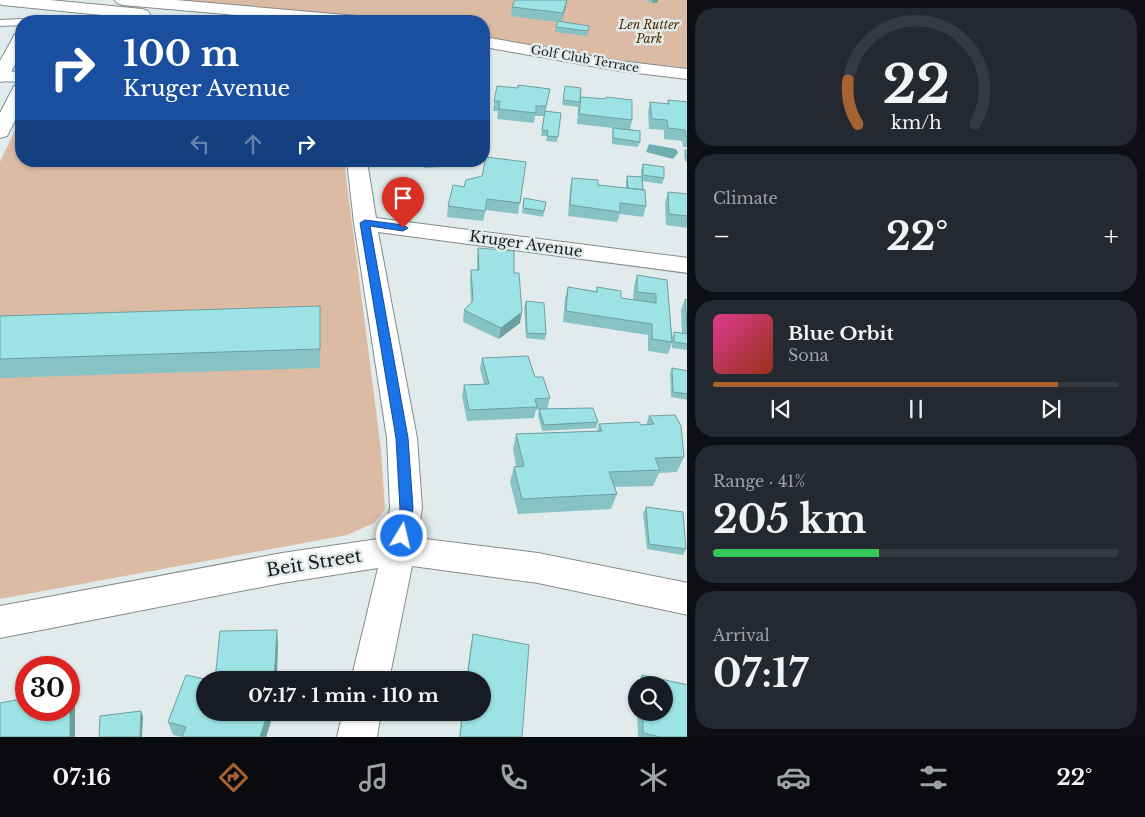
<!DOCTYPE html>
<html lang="en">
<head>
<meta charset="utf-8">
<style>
  body { margin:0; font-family:"Libre Baskerville",serif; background:#242831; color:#f1f3f6; height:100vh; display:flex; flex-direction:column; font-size:19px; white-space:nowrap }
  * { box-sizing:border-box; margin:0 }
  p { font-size:16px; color:#9ea1a6 }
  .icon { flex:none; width:28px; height:28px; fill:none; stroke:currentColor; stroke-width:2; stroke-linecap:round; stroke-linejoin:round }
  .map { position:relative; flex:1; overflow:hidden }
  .panel { display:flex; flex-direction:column; gap:8px; padding:8px; background:#0d0f14; width:458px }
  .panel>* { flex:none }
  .hud { position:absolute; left:15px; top:15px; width:475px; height:152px; border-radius:20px; box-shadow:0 1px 4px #0004; background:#1a4fa0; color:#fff; overflow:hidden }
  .tools { position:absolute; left:628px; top:676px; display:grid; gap:10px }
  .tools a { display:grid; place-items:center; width:45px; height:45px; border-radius:50%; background:#171b24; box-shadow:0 1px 4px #0004; font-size:25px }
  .speed { position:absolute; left:15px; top:656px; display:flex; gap:10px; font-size:25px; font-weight:700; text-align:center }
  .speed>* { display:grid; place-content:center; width:65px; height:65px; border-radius:50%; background:#171b24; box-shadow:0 1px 4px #0004; line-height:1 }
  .speed .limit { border:8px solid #d22; background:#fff; color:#111 }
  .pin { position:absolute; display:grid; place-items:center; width:42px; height:42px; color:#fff; margin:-51px -21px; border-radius:50% 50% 50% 0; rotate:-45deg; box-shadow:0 0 5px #0007 }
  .pin .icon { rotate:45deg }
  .me { position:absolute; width:55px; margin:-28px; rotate:9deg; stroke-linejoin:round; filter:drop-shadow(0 0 4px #0008) }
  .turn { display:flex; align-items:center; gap:18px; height:105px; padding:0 25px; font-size:22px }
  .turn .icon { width:65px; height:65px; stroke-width:2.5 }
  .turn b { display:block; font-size:35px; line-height:42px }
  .lanes { display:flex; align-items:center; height:48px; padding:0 25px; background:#0003; justify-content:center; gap:25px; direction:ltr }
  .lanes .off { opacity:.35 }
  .big { font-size:38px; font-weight:800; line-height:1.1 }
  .panel .widget { flex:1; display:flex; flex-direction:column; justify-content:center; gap:8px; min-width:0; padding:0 18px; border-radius:20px; background:#242831 }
  .panel .dial { align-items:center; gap:0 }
  .dial svg { height:130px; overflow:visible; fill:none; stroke:#363941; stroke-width:7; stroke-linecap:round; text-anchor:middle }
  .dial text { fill:#f1f3f6; stroke:none }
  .song { display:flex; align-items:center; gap:15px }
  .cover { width:60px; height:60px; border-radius:8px; background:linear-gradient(135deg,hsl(330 70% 55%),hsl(10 70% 35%)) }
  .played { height:5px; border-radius:2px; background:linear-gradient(90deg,#a66331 85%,#363941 85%) }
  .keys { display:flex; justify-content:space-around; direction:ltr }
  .heat { display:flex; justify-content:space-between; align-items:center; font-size:28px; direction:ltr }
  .charge { height:8px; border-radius:4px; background:linear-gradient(90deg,#34c759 41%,#363941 0) }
  .trip { position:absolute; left:196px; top:671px; width:295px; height:50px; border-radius:25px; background:#171b24; box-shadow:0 1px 4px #0004; font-weight:800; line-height:50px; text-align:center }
  .dock { display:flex; height:80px; justify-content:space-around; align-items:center; background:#090b0e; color:#9ea1a6 }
  .dock .icon { width:35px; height:35px }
  .dock .current { color:#a66331 }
  .dock b { font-size:22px; color:#f1f3f6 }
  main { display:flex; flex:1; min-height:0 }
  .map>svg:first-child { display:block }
  .green { fill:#dcbba4 }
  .water { fill:#6bafb2 }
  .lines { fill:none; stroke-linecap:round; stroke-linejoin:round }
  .service-casing { stroke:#848c8c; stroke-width:2 }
  .minor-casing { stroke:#848c8c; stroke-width:2 }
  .tertiary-casing { stroke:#848c8c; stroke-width:2 }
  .service { fill:#fff; fill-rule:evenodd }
  .minor { fill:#fff; fill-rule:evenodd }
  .tertiary { fill:#fff; fill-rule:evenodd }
  .wall { fill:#87c3c5 }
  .shaded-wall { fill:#6e9fa0 }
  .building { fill:#9de3e5; stroke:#6e9fa0 }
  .route { fill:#1a73e8; stroke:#114b97 }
  .labels { text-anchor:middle; stroke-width:5; stroke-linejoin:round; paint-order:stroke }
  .far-park-label { font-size:12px; font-style:italic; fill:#512600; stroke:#e2ebeb }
  .far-street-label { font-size:12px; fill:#1a1d1d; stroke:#e2ebeb }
  .street-label { font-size:15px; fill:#1a1d1d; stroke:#e2ebeb }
  .near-street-label { font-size:18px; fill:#1a1d1d; stroke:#e2ebeb }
</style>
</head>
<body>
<main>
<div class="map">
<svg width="688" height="737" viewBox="0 0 688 737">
  <rect width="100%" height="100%" fill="#e2ebeb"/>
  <path class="green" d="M170 0H687V69L642 64 484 37V21H388L352 16Z
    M95 15 150 21H72Z
    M21 117V161H344L381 449 385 509 374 523 347 535 0 599V162Z"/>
  <path class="water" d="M649 144 676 149 678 153 673 159 646 152Z"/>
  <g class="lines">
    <defs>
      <path id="service" d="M21 19 26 21H21V25L0 26V20Z"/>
      <path id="minor" d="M0 71 21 72V82L0 81Z
        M347 161H367L376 218 688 258V273L378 232 417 438 422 508 417 538 538 553 688 583V615L538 583 412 566 389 680H351L378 568 282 583 0 638V606L282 553 385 538 390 508 387 438 354 223Z
        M343 712H381L377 737H337Z"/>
      <path id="tertiary" d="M0 0H50L142 9 148 11 150 14 148 17 142 19 2 5 0 4Z
        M115 0H176L357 16 363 18 365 21H306L123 5 117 3Z
        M21 33V54L6 81 0 82V61L15 34Z
        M484 37 620 61 688 69V79L620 71 484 47Z
        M21 84V109L7 136 0 138V113L14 86Z"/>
    </defs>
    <use href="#service" class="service-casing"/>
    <use href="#minor" class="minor-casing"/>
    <use href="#tertiary" class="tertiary-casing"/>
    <use href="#service" class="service"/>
    <use href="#minor" class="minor"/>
    <use href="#tertiary" class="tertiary"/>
  </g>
  <path class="wall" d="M567 0 565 10 561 22 589 26 587 36 555 32 557 22 511 16 512 7Z
    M645 0H658V2L652 3Z
    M565 86 580 102 632 120 630 130 640 142 638 147 612 144V133L613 128 577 124 578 107 562 105Z
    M518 88 550 89 546 111 561 113 557 142 546 141 547 136H541L544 116H535L534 123 497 119 498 111H493L494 101Z
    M668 100 688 102V147H683L682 141 664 139V130L649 129 648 112 650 102 667 104Z
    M685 150 688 151V162L685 161 684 156Z
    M422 161H476V165L424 168Z
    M526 162 518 214 486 210 483 221 447 217 448 206 464 187 482 176Z
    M643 164 664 178 662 184 642 181 643 190 646 206 643 217 620 214 617 222 568 216 570 188 572 178 598 185 626 188V181L627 176 641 177V170Z
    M668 192 688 194V228L666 225 665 203Z
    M524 198 546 202 543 217 522 213Z
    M478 248 514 273 520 323 499 339 463 322 464 310 471 303 470 281 471 270H477V259Z
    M637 275 667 280 672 338 674 332 682 334 681 310 685 299 688 300 687 350 672 348V343L668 354 648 351V335L563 322 565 298 568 287 596 291 597 287 621 298 633 300 634 286Z
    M526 301 546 334 545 340 526 338 524 307Z
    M0 316 320 325V368L0 378Z
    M482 358 535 377 550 398 547 409 536 410 534 418 467 421 462 396 464 385 484 384 480 369Z
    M672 368 688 371V400L671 397 670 374Z
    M539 409 598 422 596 428 542 431 538 415Z
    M649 416 684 457 677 472 659 473 653 486 615 487 617 494 611 509 518 514 510 482 514 467 516 466 513 449 516 434 597 431 599 424 646 425Z
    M646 507 686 549 683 555 647 549 643 513Z
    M473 634 522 737H459L462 712H482V680H466L471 644Z
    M642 675 688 685V737H638L637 712H664V685H637Z
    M274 712 266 737H181L173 735 168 722Z"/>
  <path class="shaded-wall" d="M567 0 565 10 561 22 563 13Z
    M653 0H658V2L652 3Z
    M522 312 520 323 499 339 501 328Z
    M277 630 278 644 277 680H274Z
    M70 690 75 699V737H70Z
    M141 711 143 716 142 737H140Z
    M268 712H274L266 737H260Z"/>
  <path class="building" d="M515 0H567L563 13 512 7Z
    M558 21 589 26 588 31 556 27Z
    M518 85 550 89 546 106H536V113L499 109 500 101H494L497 86 518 88Z
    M565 86 581 88 580 102 563 100Z
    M581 97 606 99V97L632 100V120L579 114Z
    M668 100 688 102V137H686L685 130 668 128 667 120 652 119 650 102 669 104Z
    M545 111 561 113 558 137 547 136 548 131 542 130Z
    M613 128 640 131V142L613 138Z
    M685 150 688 151V156H686Z
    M486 157 526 162 520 203 487 199 485 211 448 206 453 185 464 187 466 180 482 176Z
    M643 164 664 167V178L643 175Z
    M627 176 642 177 643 190 628 188Z
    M572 178 598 180V185L645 190 646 206 620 203V212L570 205Z
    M668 192 688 194V216L669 214Z
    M524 198 546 202 544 211 523 208Z
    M478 248 514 251V273H519L522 312 501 328 464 310 473 301 471 270H479Z
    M637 275 667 280 672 342 652 339V324L566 311 568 287 597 292V287L621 291V298L656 303V294L637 292Z
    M685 299 688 300V325H687Z
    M526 301 544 303 546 334 527 333Z
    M320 306V349L0 359V316Z
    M674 332 688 334V344L674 342Z
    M528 356 535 377H543L550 398 535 399 537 407 469 410 464 385 489 384 482 358Z
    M672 368 688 371V394L673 392Z
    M593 408 598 422 544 425 539 409Z
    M675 415 681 426 684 457 655 458 660 470 609 472 617 494 522 499 514 467 524 466 516 434 602 431 599 424 639 422 641 425 654 424 649 416Z
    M646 507 683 512 686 549 649 544Z
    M277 630 274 680H215L220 631Z
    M473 634 529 645 522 737H460L463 712H482V680H467Z
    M186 675 209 680H205V712H268L260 737H182L186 727 168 722Z
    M642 675 688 685V737H660L643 733V712H664V685H642Z
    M69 690H70V737H0V703L26 698V710H69Z
    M141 711 140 737H99L100 716Z"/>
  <path class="route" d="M365 220 403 225 408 228 403 231 370 226 408 438 413 508 409 536 407 540 402 542 397 540 395 536 400 508 396 438 360 223Z"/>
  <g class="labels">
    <g class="far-park-label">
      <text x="649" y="29">Len Rutter<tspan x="649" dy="14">Park</tspan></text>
    </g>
    <g class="far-street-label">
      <text transform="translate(585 59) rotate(10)" y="4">Golf Club Terrace</text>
    </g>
    <g class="street-label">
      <text transform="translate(526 244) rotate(8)" y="5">Kruger Avenue</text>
    </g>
    <g class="near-street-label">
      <text transform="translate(314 563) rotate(-9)" y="6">Beit Street</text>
    </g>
  </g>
</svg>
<div class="tools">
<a><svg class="icon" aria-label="search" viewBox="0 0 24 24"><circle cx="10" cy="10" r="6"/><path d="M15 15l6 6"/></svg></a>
</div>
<div class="speed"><div class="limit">30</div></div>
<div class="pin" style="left:403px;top:228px;background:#d93025"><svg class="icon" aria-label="arrive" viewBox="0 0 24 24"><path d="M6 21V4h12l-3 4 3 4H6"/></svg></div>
<svg class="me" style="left:402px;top:536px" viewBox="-20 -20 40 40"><circle r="17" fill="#1a73e8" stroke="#fff" stroke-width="3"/><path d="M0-11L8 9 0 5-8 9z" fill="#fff"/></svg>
<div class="trip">07:17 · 1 min · 110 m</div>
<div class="hud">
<div class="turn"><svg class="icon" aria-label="right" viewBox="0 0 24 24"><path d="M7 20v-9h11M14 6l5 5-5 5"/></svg><div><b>100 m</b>Kruger Avenue</div></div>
<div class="lanes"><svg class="icon off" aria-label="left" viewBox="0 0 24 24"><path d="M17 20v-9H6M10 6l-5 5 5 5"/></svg><svg class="icon off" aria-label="ahead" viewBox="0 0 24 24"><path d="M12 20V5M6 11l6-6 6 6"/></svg><svg class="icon" aria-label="right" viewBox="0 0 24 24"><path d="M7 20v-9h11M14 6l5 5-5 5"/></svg></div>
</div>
</div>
<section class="panel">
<div class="widget dial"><svg viewBox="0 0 100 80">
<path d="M14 69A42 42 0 1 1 86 69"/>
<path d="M14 69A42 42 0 0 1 8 42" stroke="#a66331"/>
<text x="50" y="56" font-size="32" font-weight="700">22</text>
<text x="50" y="72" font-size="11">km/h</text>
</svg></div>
<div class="widget"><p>Climate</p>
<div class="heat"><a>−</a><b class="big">22°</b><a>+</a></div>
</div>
<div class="widget">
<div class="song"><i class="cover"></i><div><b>Blue Orbit</b><p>Sona</p></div></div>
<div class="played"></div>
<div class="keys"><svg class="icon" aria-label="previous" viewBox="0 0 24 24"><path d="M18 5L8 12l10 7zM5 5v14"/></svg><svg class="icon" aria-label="pause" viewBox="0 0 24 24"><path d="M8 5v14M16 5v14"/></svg><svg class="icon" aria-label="next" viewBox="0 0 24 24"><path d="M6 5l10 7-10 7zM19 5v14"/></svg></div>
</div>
<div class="widget"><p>Range · 41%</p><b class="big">205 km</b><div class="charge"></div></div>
<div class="widget"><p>Arrival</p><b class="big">07:17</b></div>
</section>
</main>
<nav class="dock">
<b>07:16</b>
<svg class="icon current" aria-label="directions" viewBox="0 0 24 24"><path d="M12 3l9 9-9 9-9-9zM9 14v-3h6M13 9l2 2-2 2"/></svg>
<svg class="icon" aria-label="music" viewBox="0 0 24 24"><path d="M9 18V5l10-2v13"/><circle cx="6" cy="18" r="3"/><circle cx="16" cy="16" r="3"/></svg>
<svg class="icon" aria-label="phone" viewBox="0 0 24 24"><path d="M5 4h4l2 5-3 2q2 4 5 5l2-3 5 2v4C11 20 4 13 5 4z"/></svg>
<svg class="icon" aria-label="climate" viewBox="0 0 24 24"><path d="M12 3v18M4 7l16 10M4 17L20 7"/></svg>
<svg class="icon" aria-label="car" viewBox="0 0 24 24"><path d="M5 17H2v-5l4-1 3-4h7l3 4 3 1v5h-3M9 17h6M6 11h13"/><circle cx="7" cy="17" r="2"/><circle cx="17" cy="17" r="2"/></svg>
<svg class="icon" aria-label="filters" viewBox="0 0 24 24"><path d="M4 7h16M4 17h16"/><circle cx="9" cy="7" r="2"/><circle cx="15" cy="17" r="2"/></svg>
<b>22°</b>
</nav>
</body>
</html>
